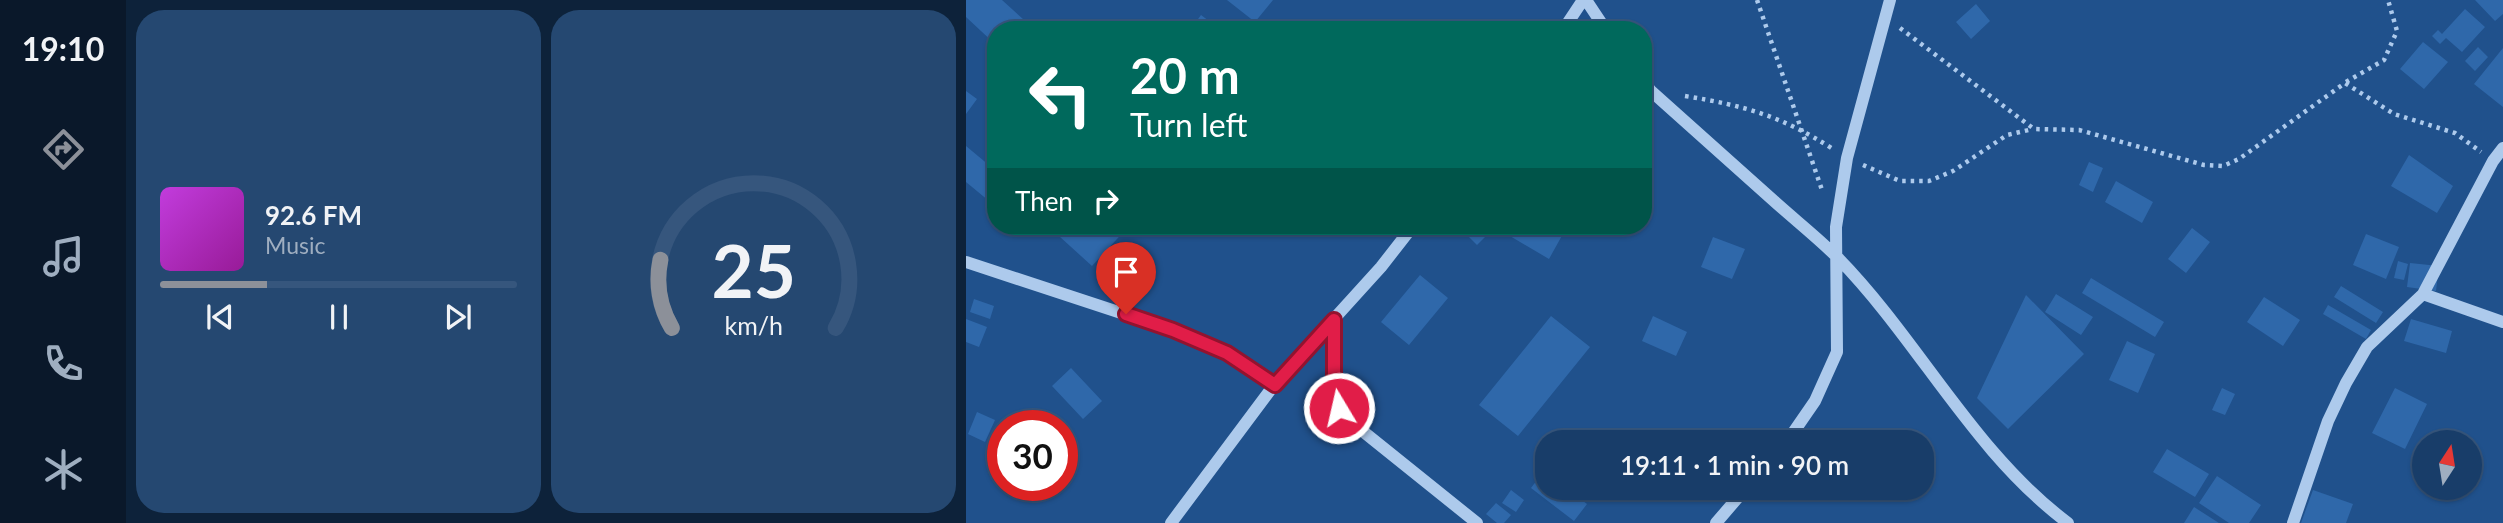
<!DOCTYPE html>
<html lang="en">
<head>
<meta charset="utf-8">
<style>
  body { margin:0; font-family:Lato,sans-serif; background:#254871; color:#f1f3f6; height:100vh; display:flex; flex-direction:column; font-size:26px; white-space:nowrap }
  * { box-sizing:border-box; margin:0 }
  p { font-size:23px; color:#9faec0 }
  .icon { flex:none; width:38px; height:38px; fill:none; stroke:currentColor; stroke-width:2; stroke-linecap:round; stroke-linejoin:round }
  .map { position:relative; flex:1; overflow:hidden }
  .sheet { display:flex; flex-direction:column; gap:10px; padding:10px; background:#0d223a; width:840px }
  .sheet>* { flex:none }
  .top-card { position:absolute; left:21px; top:21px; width:665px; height:214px; border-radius:28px; box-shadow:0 2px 5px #0004,0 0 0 2px #36567d; background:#00695c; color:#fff; overflow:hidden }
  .needle { width:46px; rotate:12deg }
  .fabs { position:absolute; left:1446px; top:430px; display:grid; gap:14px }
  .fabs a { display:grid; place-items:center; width:70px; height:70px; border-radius:50%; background:#183d69; box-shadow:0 2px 5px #0004,0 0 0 2px #36567d; font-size:35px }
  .speed { position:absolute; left:21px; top:410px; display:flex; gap:14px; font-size:35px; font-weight:700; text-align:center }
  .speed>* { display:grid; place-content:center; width:91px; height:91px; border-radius:50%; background:#183d69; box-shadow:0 2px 5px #0004,0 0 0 2px #36567d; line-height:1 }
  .speed .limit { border:10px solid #d22; background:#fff; color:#111 }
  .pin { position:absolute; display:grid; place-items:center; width:60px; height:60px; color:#fff; margin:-72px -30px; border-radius:50% 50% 50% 0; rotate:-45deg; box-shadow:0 0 7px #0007 }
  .pin .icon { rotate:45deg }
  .me { position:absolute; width:77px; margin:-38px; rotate:351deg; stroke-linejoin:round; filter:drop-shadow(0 0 5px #0008) }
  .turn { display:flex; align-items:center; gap:24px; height:147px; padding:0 28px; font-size:32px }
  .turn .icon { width:91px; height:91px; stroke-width:2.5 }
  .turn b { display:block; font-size:49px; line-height:60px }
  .then { display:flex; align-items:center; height:66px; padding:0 28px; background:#0003; gap:14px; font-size:26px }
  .sheet .tile { flex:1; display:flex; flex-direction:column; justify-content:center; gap:10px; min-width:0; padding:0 24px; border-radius:28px; background:#254871 }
  .sheet .dial { align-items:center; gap:0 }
  .dial svg { height:182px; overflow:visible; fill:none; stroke:#36567d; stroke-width:7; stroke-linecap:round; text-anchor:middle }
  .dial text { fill:#f1f3f6; stroke:none }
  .song { display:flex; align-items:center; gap:21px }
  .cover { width:84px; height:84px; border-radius:10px; background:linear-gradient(135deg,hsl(290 70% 55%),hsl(300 70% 35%)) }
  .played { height:7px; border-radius:4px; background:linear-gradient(90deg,#8c9099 30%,#36567d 30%) }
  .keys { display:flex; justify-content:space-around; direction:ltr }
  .sheet .tiles { flex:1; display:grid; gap:10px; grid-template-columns:repeat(2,1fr) }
  .trip { position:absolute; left:569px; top:430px; width:399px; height:70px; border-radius:28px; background:#183d69; box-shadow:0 2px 5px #0004,0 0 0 2px #36567d; font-weight:600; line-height:70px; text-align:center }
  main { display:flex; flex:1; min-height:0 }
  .menu { display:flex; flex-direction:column; width:126px; justify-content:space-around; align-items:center; background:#0a182a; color:#9faec0 }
  .menu .icon { width:49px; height:49px }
  .menu .current { color:#8c9099 }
  .menu b { font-size:32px; color:#f1f3f6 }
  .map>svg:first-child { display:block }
  .building { fill:#2f68aa }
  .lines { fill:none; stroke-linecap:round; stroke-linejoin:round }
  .path { stroke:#adcaec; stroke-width:4.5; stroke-dasharray:3.5 5; stroke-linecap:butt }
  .minor { stroke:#adcaec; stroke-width:12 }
  .route-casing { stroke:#92132f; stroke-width:18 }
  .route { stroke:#e11d48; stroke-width:12 }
</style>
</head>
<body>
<main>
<nav class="menu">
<b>19:10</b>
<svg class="icon current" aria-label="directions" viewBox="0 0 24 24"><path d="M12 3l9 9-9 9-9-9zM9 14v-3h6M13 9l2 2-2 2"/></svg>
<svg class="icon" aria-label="music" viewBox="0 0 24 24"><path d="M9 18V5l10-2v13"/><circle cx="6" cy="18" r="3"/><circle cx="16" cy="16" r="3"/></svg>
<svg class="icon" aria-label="phone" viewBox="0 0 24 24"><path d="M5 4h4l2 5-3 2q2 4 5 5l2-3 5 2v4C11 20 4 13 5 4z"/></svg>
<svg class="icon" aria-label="climate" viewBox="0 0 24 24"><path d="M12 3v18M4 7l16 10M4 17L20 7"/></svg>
</nav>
<section class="sheet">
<div class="tiles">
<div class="tile">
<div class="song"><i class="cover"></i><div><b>92.6 FM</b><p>Music</p></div></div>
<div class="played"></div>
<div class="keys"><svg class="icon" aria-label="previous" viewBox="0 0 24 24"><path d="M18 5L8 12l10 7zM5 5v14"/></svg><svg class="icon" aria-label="pause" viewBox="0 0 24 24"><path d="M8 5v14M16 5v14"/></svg><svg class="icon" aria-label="next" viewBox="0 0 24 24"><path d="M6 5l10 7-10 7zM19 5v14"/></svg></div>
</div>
<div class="tile dial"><svg viewBox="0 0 100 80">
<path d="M14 69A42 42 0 1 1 86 69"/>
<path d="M14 69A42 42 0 0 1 9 39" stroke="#8c9099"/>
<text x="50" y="56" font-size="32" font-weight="700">25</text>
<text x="50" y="72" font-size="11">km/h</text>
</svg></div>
</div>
</section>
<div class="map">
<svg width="1537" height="523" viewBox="0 0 1537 523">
  <rect width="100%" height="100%" fill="#20518c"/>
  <path class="building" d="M0 0H36L58 20 49 30H30V45L0 17Z
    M261 0H307L289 22Z
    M1509 0H1537V14L1529 21Z
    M1010 4 1024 21 1005 39 990 22Z
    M1499 9 1519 27 1496 52 1480 38 1474 44 1466 36 1472 30 1476 34Z
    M235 15 255 30H224Z
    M1457 42 1482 62 1458 89 1434 69Z
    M1512 47 1522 57 1509 71 1499 61Z
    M1537 48V107L1508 84Z
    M0 91 11 99 0 114Z
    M0 146 30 171V194L23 201 0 182Z
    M1443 155 1487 186 1471 213 1425 186Z
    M1123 162 1137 168 1127 192 1113 185Z
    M1150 181 1187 202 1176 223 1139 202Z
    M102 226H163L126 266 93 236Z
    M500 226H524L527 229 511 245 496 230Z
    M527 226H587L598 232 583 259Z
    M1226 228 1244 242 1220 273 1202 259Z
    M1400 234 1433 247 1420 279 1387 265Z
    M747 237 779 249 766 279 735 267Z
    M1432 261 1442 264 1438 280 1428 278Z
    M1444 263 1473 266 1470 291 1441 287Z
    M454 275 482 298 443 345 415 322Z
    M1125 278 1198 322 1189 337 1116 293Z
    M1375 286 1417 312 1410 323 1368 297Z
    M1090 294 1127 317 1115 335 1079 312Z
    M1060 295 1118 354 1042 429 1011 398Z
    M1298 297 1334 320 1317 346 1281 322Z
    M8 299 28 306 24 319 4 312Z
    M1362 305 1405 330 1400 339 1357 314Z
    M585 316 624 347 552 436 513 405Z
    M687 316 721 332 710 356 676 341Z
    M0 319 21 327 13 347 0 342Z
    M1445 319 1486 331 1480 353 1438 341Z
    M1161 341 1189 354 1172 393 1143 380Z
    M105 368 136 401 117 419 86 386Z
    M1256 388 1269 394 1259 415 1246 410Z
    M1429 388 1461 404 1439 449 1406 433Z
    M11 412 29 420 19 442 2 434Z
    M1201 449 1243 474 1229 497 1187 472Z
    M577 472 581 475V488H600L621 504 608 521 565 488Z
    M1251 476 1295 505 1283 523H1263L1233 503Z
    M545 490 558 500 550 512 536 503Z
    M1347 490 1387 504 1380 523H1335Z
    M530 503 545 515 538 523H531L520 514Z
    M1228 507 1253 523H1218Z"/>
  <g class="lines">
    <path class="path" d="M791 0 856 190
      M934 28 1068 129 1113 130 1238 165 1257 166 1273 159 1379 83 1428 114 1489 133 1515 152
      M1380 82 1418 60 1431 31 1422 0
      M719 96C780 106 815 116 867 149
      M897 165 934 181H963L987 171 1041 135 1067 129"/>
    <path class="minor" d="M620 0 640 30
      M597 30 617 0
      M677 81 685 91C726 128 767 164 808 201 829 220 852 238 872 258 954 342 1007 452 1102 523
      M0 262 207 330 261 353 308 385
      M1457 294 1537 322
      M368 320V390L373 408 389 425 511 523
      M820 443 849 401 871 352 870 227 881 158 924 0
      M205 523 308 385 415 267 447 226
      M750 523 780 488
      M1327 523 1362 421 1380 383 1401 347 1457 294 1527 161 1537 148"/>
  </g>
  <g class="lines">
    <defs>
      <path id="route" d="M160 314 207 330 261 353 309 385 368 320V390L373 408"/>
    </defs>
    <use href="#route" class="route-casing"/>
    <use href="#route" class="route"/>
  </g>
</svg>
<div class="fabs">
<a><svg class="needle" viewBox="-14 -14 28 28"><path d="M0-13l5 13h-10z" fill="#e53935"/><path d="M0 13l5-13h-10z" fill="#9faec0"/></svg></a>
</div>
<div class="speed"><div class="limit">30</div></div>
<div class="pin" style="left:160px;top:314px;background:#d93025"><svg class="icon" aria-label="arrive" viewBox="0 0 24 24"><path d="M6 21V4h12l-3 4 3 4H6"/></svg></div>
<svg class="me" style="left:373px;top:408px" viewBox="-20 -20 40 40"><circle r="17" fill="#e11d48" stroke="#fff" stroke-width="3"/><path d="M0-11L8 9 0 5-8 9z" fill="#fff"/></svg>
<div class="trip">19:11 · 1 min · 90 m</div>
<div class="top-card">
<div class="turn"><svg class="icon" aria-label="left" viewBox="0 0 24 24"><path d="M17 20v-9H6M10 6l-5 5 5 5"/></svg><div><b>20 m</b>Turn left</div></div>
<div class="then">Then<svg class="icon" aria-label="right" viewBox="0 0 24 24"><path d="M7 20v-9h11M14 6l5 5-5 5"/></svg></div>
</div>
</div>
</main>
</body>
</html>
